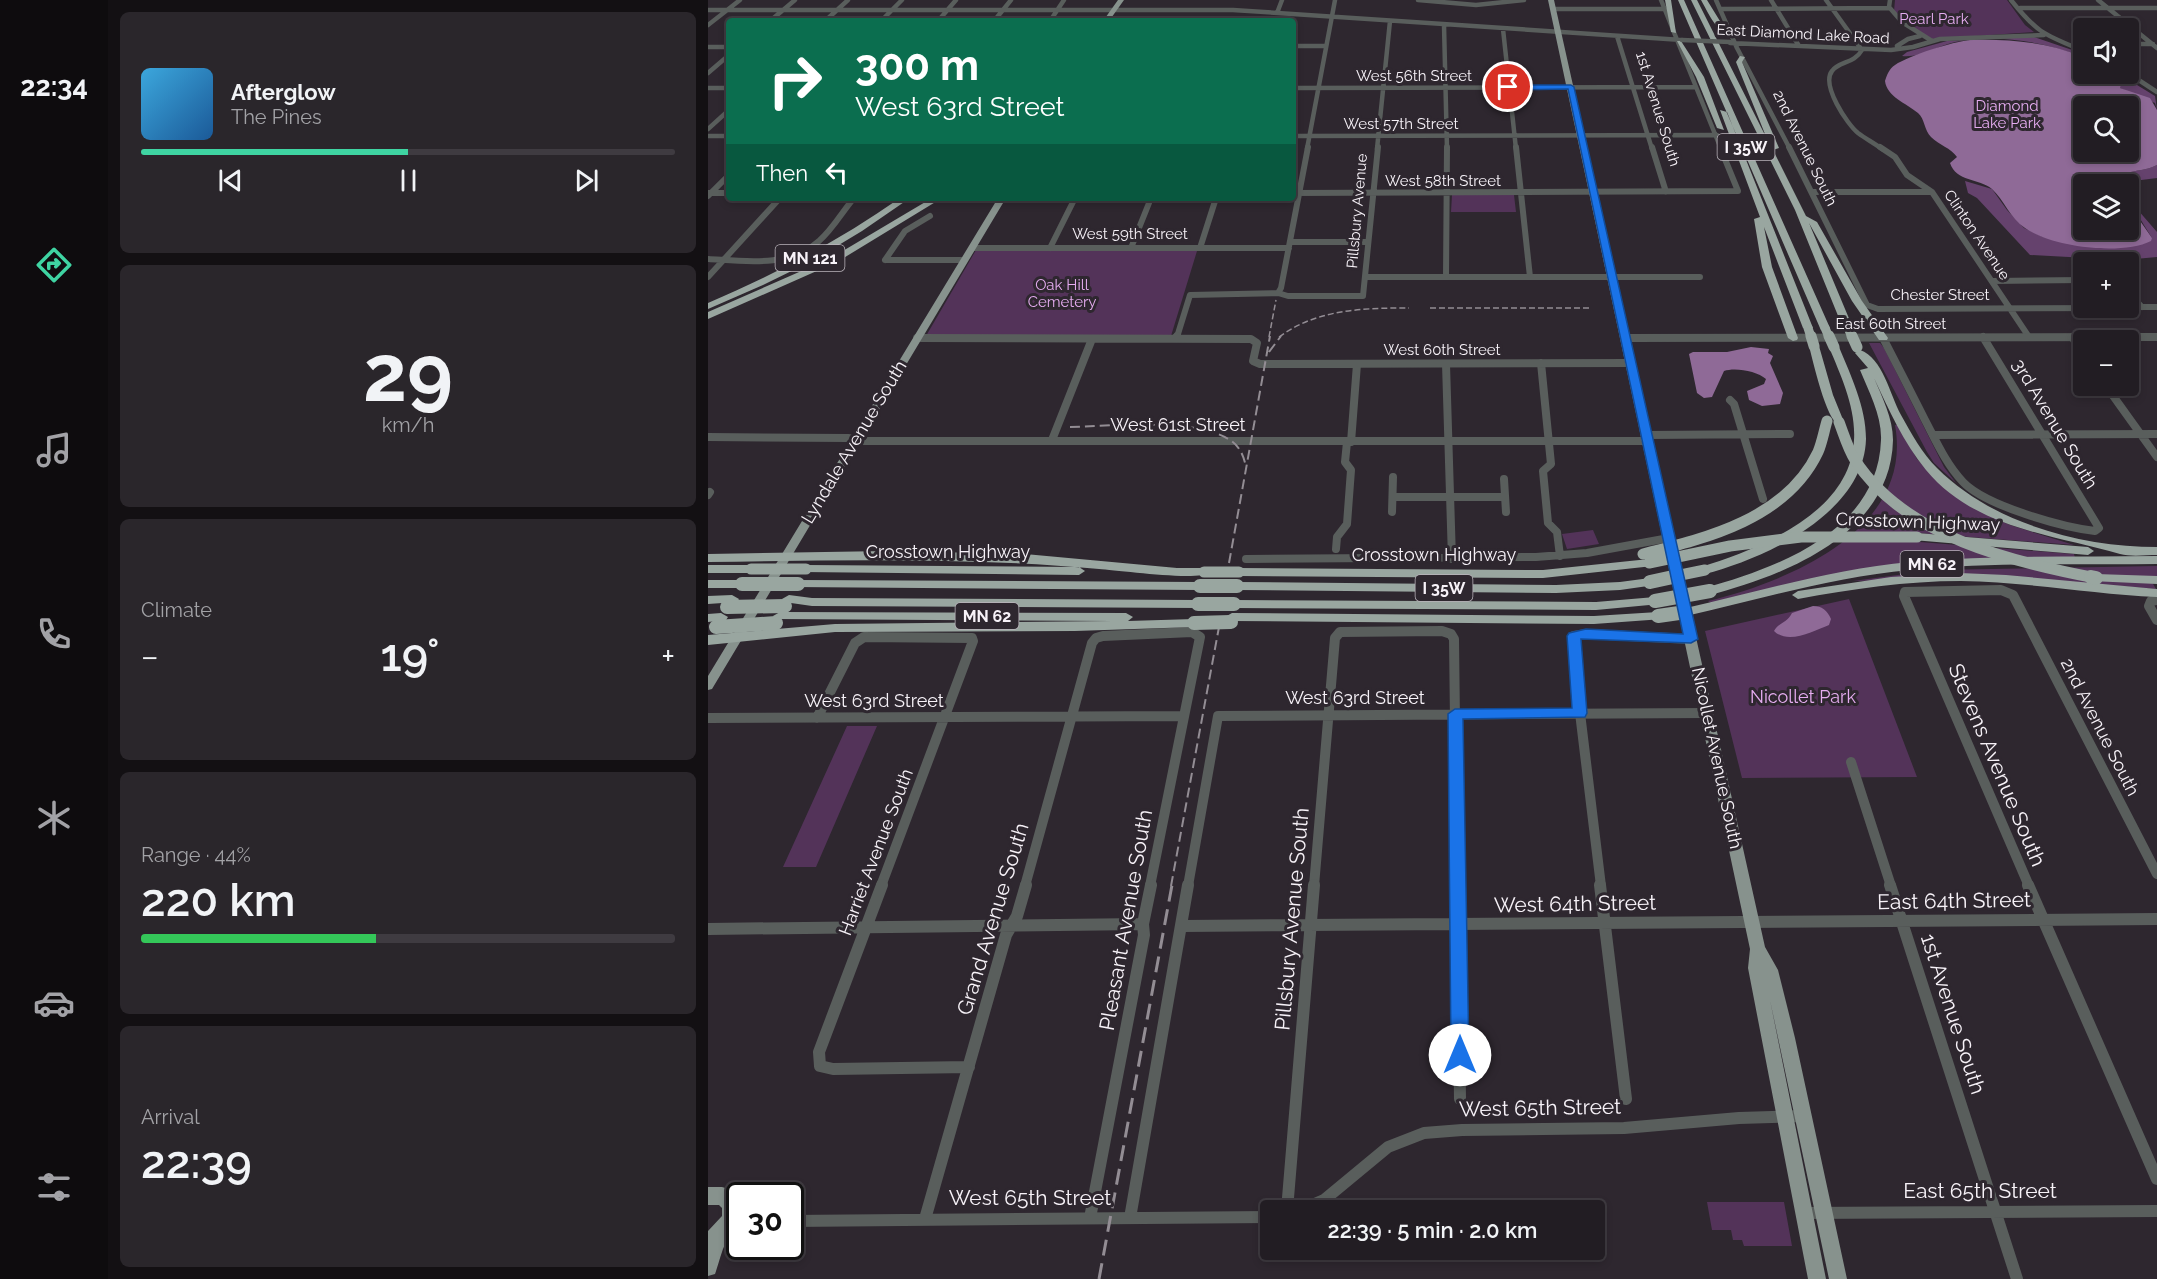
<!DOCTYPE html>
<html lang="en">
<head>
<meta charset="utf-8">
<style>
  body { margin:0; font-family:Raleway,sans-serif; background:#2a262b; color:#f1f3f6; height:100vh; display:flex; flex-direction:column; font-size:22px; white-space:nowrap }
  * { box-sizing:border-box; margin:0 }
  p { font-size:20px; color:#a2a2a6 }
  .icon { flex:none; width:33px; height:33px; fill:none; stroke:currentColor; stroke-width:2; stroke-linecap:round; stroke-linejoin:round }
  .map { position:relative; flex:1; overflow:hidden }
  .details { display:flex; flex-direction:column; gap:12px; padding:12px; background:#131013; width:600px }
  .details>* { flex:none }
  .guide { position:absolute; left:18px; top:18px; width:570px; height:183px; border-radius:6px; box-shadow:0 3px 9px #0003,0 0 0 2px #3f3b41; background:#0b6e4f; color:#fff; overflow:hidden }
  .tools { position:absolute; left:1365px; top:18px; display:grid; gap:12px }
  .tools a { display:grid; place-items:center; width:66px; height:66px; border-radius:6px; background:#221d23; box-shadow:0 3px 9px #0003,0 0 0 2px #3f3b41; font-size:30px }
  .speed { position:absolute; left:18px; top:1182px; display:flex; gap:12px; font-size:30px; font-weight:700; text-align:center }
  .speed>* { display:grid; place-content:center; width:78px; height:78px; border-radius:50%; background:#221d23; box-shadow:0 3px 9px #0003,0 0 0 2px #3f3b41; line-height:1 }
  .speed .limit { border:3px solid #111; border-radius:9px; background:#fff; color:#111 }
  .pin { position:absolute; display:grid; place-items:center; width:51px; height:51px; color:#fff; margin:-26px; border:3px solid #fff; border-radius:50%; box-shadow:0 2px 6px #0007 }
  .me { position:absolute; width:66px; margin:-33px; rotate:0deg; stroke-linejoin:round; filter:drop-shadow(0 0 4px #0008) }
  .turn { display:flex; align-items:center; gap:21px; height:126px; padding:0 30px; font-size:27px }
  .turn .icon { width:78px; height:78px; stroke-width:2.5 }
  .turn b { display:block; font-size:42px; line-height:51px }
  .then { display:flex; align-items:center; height:57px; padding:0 30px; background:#0003; gap:12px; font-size:22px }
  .big { font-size:45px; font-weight:600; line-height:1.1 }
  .details .widget { flex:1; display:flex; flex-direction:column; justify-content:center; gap:9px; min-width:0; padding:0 21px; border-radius:9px; background:#2a262b }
  .details .dial { align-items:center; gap:0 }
  .dial b { font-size:78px; line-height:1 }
  .song { display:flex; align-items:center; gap:18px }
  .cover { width:72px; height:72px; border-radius:9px; background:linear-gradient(135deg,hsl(200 70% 55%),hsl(210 70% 35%)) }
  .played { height:6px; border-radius:3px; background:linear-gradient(90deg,#3fd4a2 50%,#3f3b41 50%) }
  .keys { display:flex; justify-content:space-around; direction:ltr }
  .heat { display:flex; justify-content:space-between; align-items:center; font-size:33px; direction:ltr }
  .charge { height:9px; border-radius:4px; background:linear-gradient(90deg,#34c759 44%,#3f3b41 0) }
  .trip { position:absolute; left:552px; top:1200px; width:345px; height:60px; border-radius:6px; background:#221d23; box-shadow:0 3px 9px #0003,0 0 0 2px #3f3b41; font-weight:600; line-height:60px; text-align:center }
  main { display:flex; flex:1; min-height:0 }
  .tabs { display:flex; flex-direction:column; width:108px; justify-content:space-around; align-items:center; background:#0e0c0e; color:#a2a2a6 }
  .tabs .icon { width:42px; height:42px }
  .tabs .current { color:#3fd4a2 }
  .tabs b { font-size:27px; color:#f1f3f6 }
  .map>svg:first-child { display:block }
  .green { fill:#533359 }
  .forest { fill:#65426d }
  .water { fill:#8f6a97; fill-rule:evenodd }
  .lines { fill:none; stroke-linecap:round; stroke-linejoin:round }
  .minor-far4 { stroke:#595e5c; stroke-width:4.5 }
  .minor-far3 { stroke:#595e5c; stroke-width:6 }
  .minor-far2 { stroke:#595e5c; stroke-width:8 }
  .minor-far1 { stroke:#595e5c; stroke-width:10 }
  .minor { stroke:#595e5c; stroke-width:12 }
  .major { fill:#87928d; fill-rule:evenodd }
  .highway { fill:#99a6a0; fill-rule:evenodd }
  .rail-far2 { stroke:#938d94; stroke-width:1.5; stroke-dasharray:6 3; stroke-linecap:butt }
  .rail-far1 { stroke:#938d94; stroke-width:2; stroke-dasharray:10 5; stroke-linecap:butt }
  .rail { stroke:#938d94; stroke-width:3; stroke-dasharray:16 8; stroke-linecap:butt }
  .minor-bridge { stroke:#595e5c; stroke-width:4.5 }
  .highway-bridge-far2 { stroke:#99a6a0; stroke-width:9 }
  .highway-bridge-far1 { stroke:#99a6a0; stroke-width:11 }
  .highway-bridge { stroke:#99a6a0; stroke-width:14 }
  .route { fill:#1a73e8; stroke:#114b97; stroke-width:1.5 }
  .labels { text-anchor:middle; stroke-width:6; stroke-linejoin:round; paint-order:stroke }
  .far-park-label { font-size:15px; fill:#e5acf0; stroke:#2e272f }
  .far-street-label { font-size:15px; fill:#f7f2f8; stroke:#2e272f }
  .shield { fill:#2e272f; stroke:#bbb5bc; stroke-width:1.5 }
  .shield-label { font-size:16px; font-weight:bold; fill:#f7f2f8 }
  .street-label { font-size:18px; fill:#f7f2f8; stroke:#2e272f }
  .park-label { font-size:18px; fill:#e5acf0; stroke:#2e272f }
  .near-street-label { font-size:21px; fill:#f7f2f8; stroke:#2e272f }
</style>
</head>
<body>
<main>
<nav class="tabs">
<b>22:34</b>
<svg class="icon current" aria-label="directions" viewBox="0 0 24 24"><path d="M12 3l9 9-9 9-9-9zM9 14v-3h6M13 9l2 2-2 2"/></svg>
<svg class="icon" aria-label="music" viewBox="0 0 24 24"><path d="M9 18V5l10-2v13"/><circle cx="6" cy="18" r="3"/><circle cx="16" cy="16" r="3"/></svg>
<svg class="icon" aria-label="phone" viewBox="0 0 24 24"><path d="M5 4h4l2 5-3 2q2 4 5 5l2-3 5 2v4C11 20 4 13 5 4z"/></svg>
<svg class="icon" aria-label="climate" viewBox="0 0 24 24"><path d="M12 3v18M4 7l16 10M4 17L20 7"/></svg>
<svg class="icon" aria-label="car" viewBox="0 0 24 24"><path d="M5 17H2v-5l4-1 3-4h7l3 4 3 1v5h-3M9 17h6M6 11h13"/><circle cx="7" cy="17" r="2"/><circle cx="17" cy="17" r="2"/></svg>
<svg class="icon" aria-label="filters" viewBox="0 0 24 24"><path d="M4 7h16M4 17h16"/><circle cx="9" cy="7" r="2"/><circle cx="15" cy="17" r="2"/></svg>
</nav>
<section class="details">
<div class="widget">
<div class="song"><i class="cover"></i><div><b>Afterglow</b><p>The Pines</p></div></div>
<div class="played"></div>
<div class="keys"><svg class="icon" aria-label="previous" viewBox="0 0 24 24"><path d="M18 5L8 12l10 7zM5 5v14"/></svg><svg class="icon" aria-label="pause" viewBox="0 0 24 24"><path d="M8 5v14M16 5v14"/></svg><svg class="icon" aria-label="next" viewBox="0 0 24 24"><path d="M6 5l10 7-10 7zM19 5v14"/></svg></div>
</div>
<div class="widget dial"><b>29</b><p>km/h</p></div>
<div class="widget"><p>Climate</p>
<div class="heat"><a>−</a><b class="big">19°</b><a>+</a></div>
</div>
<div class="widget"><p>Range · 44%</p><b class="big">220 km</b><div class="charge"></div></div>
<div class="widget"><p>Arrival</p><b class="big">22:39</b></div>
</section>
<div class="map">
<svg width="1449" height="1279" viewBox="0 0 1449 1279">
  <rect width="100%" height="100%" fill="#2e272f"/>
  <path class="green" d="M1187 0H1299L1317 25 1326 32 1224 39 1214 35 1186 11Z
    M744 195H806L808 212H743Z
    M268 250 489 251 463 336H218Z
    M1161 343H1172L1176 348 1236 467 1248 483 1226 463 1219 452Z
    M1187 425H1190L1209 459 1239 489 1270 510 1302 525 1366 545 1210 533 1212 542 1366 554 1367 558 1232 561 1003 603 1000 601C1082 581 1206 529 1187 425Z
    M885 530 891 544 859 549 854 534Z
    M1449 566V577H1441L1448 589 1309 578 1145 581 1227 570Z
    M1141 599 1209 777 1034 778 997 631Z
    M139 726H169L108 867H75Z
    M999 1202H1076L1084 1246H1036L1034 1240H1025L1023 1230H1004Z"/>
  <path class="forest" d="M1326 37 1376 54 1375 57C1337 42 1288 33 1247 42 1229 46 1213 58 1194 56L1199 52 1239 41Z
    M1406 74H1411L1447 96 1449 110 1447 103 1412 88Z
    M1449 165V178L1402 184C1409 169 1435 173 1449 165Z
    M1257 181 1284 189 1299 210 1316 228 1335 237 1388 247 1444 238 1426 209 1421 205V195L1427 201 1423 202 1449 232V257L1416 260 1322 255 1269 198 1260 193Z"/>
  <path class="water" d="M1262 40C1302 39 1339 42 1375 57L1376 74H1406L1414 80 1412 88 1442 98 1449 110V165C1435 173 1409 169 1402 184H1376V230H1420L1421 205 1444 238 1443 241C1413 256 1343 247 1317 228 1302 218 1296 200 1284 189 1271 178 1248 182 1242 163L1249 157C1243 148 1231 145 1223 137 1216 130 1217 119 1210 113 1198 103 1179 97 1177 81 1179 75 1181 69 1187 65 1202 55 1244 42 1262 40ZM1420 106V152H1376V106Z
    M1043 347 1061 349 1060 353 1065 356 1062 363 1075 393 1072 404 1054 406 1041 400 1039 391 1056 384 1058 379C1049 371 1027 367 1016 371L1004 397 996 398 989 393 981 354 985 352H1019Z
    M1105 606C1114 606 1119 610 1123 619L1121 625C1106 631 1080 645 1066 631 1070 623 1079 623 1084 613Z"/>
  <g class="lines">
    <path class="minor-far4" d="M710 0 768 5 816 0
      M953 0 1013 149
      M1008 0 1029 48 1082 149
      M1063 0 1091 46
      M1118 0 1154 50C1146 64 1131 61 1124 71 1113 85 1139 124 1150 133 1158 139 1166 143 1174 149
      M1182 0 1181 7 1194 22 1224 41
      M1303 0C1330 34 1337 35 1376 51
      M1390 0 1449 48
      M1312 8H1449
      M845 9H957
      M1012 9 1181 8
      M0 10H525L974 40
      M62 21 87 0
      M117 21 140 0
      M173 21 194 0
      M230 21 248 0
      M286 21 303 0
      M342 21 356 0
      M566 21 574 0
      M0 25 32 0
      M736 25 739 149
      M795 29 808 149
      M909 36 944 149
      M1022 43 1183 50 1205 47 1232 39 1336 35
      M1420 44H1445
      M585 46H618
      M1189 46 1200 39 1212 36
      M0 47H21
      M0 73 21 55
      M1420 73 1449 92
      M0 88H21
      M585 88 987 87
      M0 129 21 110
      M0 136H21
      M585 136 1009 135
      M599 149 627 0
      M669 149 682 21"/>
    <path class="minor-far3" d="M808 147 822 277
      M944 147 958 192
      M1081 147 1159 305 1170 309 1409 308
      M1172 147 1187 157 1199 175 1224 192 1321 337
      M1105 192H1223
      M0 193H21
      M585 193 1030 191 1012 147
      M0 196 21 175
      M582 242H660
      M264 248H581
      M342 248 367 198
      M423 248 443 198
      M492 248 508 198
      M0 259C36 261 82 268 111 241 125 229 134 212 146 198
      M177 260H256
      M177 260 197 231 222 216
      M0 277 72 198
      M657 277H992
      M738 277 739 147
      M1285 281 1376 280
      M1420 292 1434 307
      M570 293 573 288 600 147
      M1420 307H1449
      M469 337 482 295 570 293 580 296H655L670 147
      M1253 337H1449"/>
    <path class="minor-far2" d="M1364 337 1376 354
      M209 338 543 339 549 343 545 361 552 364 923 363
      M917 338 1449 337
      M1175 338C1189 365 1203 392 1217 420 1228 441 1238 464 1255 482 1278 506 1354 527 1387 531L1391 528 1275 337
      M468 339 469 336
      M833 363 843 464 835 471 840 523 849 532 852 556
      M738 364 744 559
      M1398 386 1449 457
      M1022 400 1026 404 1055 499
      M940 435 1082 434
      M1225 435 1449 434
      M0 437 140 438 156 441H941
      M344 440 384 339
      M643 442 649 364
      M796 479 798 512
      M0 495 2 492
      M685 497H797
      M684 512 685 477
      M628 549 629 537 639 524 643 470 637 462 639 442
      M538 559 828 557 879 553 961 538"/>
    <path class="minor-far1" d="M1449 600 1443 601 1441 606 1449 620
      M0 718 476 716
      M109 718 147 643 156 637 264 638 265 641 173 886
      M1143 762 1183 886
      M317 886 384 643 388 638 395 636 484 632 492 637 442 886
      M480 886 510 716 999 713
      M606 886 627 638 632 632 734 631 743 634 746 639 749 886
      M893 886 872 713 866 636 878 634 983 639
      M1321 886 1196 596 1197 592 1293 590 1305 595 1449 874"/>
    <path class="minor" d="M174 885 111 1052 112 1066 125 1069 261 1067
      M749 885 752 1099
      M892 885 918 1099
      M1182 885 1309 1279
      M1320 885 1449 1179
      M475 926 1449 919
      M0 929 435 924
      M579 1210 606 885
      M593 1210 616 1200 680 1147 716 1133 754 1130 916 1128 1031 1118 1095 1116
      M1095 1213 1449 1211
      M382 1218 436 935 435 924 443 885
      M422 1218 480 885
      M217 1219 298 935 309 916 318 885
      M82 1221 562 1217
      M16 1230 32 1229"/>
    <path class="major" d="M410 0H416L401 21H395Z
      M840 0H846L1057 947 1070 970 1087 1038 1139 1279H1121L1062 1000 1118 1279H1100L1040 968 1042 949Z
      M290 198H298L4 689 0 690V676Z
      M0 1187C4 1187 10 1187 14 1187 32 1190 34 1213 28 1226 25 1232 20 1236 18 1242 13 1252 11 1263 7 1274L0 1276V1231L14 1216V1208L11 1205H0Z"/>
    <path class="highway" d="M957 0H963L968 33 963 32Z
      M970 0H976L1122 328 1121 330H1113L1112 328Z
      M983 0H989L1059 139 1028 62 1032 56 1037 57 1034 62 1071 148 1065 150 1098 216 1109 222 1154 301 1180 338 1179 340H1171L1144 301 1101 223 1145 328 1140 331 1135 328 1087 210Z
      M993 0H999L1015 26 1025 34V36C1010 36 1000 12 993 0Z
      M969 41H973L996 77 1016 130 1009 128 988 77Z
      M1012 110 1019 112 1105 328 1100 331 1095 328 1056 227 1064 267 1090 338 1089 340 1085 341 1080 338 1054 267 1046 219 1052 217Z
      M192 198H202L154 231 106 260 55 285 0 309V303C68 274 132 240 192 198Z
      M224 198H234L129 262 0 319V312L123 258Z
      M1106 343 1111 346 1125 395 1136 422 1135 424 1131 425C1118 420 1105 361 1101 346Z
      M1126 344 1131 347C1143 376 1158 407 1158 439 1156 513 1058 558 997 574L993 573 991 570 993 567C1051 549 1143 513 1146 440 1148 408 1133 376 1121 347Z
      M1152 350C1175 358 1182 395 1193 415 1203 433 1214 453 1229 468 1284 523 1373 547 1449 547V555C1438 555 1423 557 1412 554 1345 535 1266 528 1218 470 1195 442 1181 410 1166 378 1174 397 1185 418 1185 440 1183 533 1079 575 1002 595L997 594 996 591 997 588C1071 567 1170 531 1173 440 1174 416 1161 392 1152 370L1160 368 1147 353Z
      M1209 533 1380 547 1386 551 1380 555 1205 540 1203 537Z
      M179 551 317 554 469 568H496L502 572C493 582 409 570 391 569 261 557 131 560 0 562V554Z
      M1449 556V564C1367 565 1284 562 1202 570 1126 577 1052 599 978 616L971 612 978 608C1052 591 1126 569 1202 562 1284 555 1367 557 1449 556Z
      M941 559 947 563 945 566 835 578 531 576 525 572 531 568 835 570Z
      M0 565H43L49 569 43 573H0Z
      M98 565 371 567 377 571 371 575 94 572 92 569 94 566Z
      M1252 573 1298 575 1449 589V597C1384 594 1319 582 1253 581 1198 581 1144 589 1090 599L1084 595 1090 591 1183 577Z
      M1388 574 1449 576V584L1383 581 1382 578Z
      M942 578 948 582 947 585 912 590 848 593 529 590 523 586 529 582 848 585 912 582Z
      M0 580H34L40 584 34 588H0Z
      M90 580 492 582 498 586 492 590 85 587 84 584Z
      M24 595 31 599 29 602 0 604V596Z
      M81 595 104 598 490 600 497 604 490 608 104 606 76 602 74 599Z
      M947 597 952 598 954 601 952 604 888 610 526 608 519 604 526 600 888 602Z
      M72 612 418 613 425 617 420 621 486 619 493 623 486 627 367 631 127 632 0 645V635L127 624 405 621 67 619 65 616Z
      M950 612 957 616 955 619 886 624 524 621 517 617 524 613 886 616Z
      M13 613 20 617 18 620 0 622V614Z"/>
    <path class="rail-far2" d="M722 308H883
      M561 337 568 300
      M571 337C609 309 655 308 701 308"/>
    <path class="rail-far1" d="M561 352 573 336
      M362 427C404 426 486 417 522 440 532 446 536 457 538 467
      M521 563 562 336
      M463 886 511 627"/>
    <path class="rail" d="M391 1279 464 885"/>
    <path class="minor-bridge" d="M974 40 1022 42"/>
    <path class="highway-bridge-far2" d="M1100 328 1103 337
      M1117 328 1121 337
      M1140 328 1144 337"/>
    <path class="highway-bridge-far1" d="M1103 336 1106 346
      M1121 336 1126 347
      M1144 336 1149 347
      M1131 422C1136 435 1140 449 1147 460 1197 537 1304 562 1388 578
      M935 554C1000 538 1079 518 1110 452 1114 443 1116 431 1119 421
      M941 563 1022 546 1093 537H1209
      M43 569H98
      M496 572H531
      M958 578 997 570"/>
    <path class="highway-bridge" d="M1383 577 1388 578
      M942 582 965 577
      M34 584H90
      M492 586H529
      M947 601 1002 591
      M490 604H526
      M19 607 77 606
      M950 616 978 612
      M486 623 523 622
      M8 627 68 623"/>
  </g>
  <path class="route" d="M863 85 866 87 990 639 983 643 873 639 879 713 877 717 755 719 761 1055 758 1061 752 1064 745 1061 743 1055 740 714 747 709 864 708 859 636 861 633 878 629 975 634 860 89 800 90 796 87 800 85Z"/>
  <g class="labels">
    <g class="far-park-label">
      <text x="1226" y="24">Pearl Park</text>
      <text x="1299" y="111">Diamond<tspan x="1299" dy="17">Lake Park</tspan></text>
      <text x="354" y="290">Oak Hill<tspan x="354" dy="17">Cemetery</tspan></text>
    </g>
    <g class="far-street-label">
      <text transform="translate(1095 34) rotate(3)" y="5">East Diamond Lake Road</text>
      <text x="706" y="81">West 56th Street</text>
      <text transform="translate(950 109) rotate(73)" y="5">1st Avenue South</text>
      <text x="693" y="129">West 57th Street</text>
      <text transform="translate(1097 148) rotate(64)" y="5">2nd Avenue South</text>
      <text x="735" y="186">West 58th Street</text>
      <text transform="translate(649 211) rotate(-85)" y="5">Pillsbury Avenue</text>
      <text x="422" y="239">West 59th Street</text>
      <text transform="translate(1269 235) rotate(56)" y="5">Clinton Avenue</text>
      <text x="1232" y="300">Chester Street</text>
      <text x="1183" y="329">East 60th Street</text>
      <text x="734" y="355">West 60th Street</text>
    </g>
    <g class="shield">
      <rect x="1009.5" y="134" width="57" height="26" rx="4.5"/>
      <rect x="67.5" y="245" width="69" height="26" rx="4.5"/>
      <rect x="1192.5" y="551" width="63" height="26" rx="4.5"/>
      <rect x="707.5" y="575" width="57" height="26" rx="4.5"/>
      <rect x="247.5" y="603" width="63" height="26" rx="4.5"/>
    </g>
    <g class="shield-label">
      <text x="1038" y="153">I 35W</text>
      <text x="102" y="264">MN 121</text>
      <text x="1224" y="570">MN 62</text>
      <text x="736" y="594">I 35W</text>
      <text x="279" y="622">MN 62</text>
    </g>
    <g class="street-label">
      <text transform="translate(1347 424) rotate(59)" y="6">3rd Avenue South</text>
      <text x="470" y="431">West 61st Street</text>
      <text transform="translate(146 442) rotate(-59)" y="6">Lyndale Avenue South</text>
      <text transform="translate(1210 522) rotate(2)" y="6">Crosstown Highway</text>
      <text x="240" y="558">Crosstown Highway</text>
      <text x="726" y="561">Crosstown Highway</text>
      <text x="647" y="704">West 63rd Street</text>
      <text x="166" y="707">West 63rd Street</text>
      <text transform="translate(1392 727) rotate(63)" y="6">2nd Avenue South</text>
      <text transform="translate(1009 758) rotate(78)" y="6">Nicollet Avenue South</text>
      <text transform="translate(168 852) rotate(-69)" y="6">Harriet Avenue South</text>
    </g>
    <g class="park-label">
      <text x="1095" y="703">Nicollet Park</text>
    </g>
    <g class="near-street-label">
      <text transform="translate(1289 765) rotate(67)" y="7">Stevens Avenue South</text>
      <text transform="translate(1246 901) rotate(-1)" y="7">East 64th Street</text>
      <text transform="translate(867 904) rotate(-1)" y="7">West 64th Street</text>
      <text transform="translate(285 919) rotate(-73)" y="7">Grand Avenue South</text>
      <text transform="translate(584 919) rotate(-85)" y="7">Pillsbury Avenue South</text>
      <text transform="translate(418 920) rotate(-80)" y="7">Pleasant Avenue South</text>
      <text transform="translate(1245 1014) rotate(72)" y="7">1st Avenue South</text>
      <text transform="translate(832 1108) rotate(-1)" y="7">West 65th Street</text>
      <text x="1272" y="1198">East 65th Street</text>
      <text x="322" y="1205">West 65th Street</text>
    </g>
  </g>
</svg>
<div class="tools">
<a><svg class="icon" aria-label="sound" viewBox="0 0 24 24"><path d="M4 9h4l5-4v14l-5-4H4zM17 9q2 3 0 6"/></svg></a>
<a><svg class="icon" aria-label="search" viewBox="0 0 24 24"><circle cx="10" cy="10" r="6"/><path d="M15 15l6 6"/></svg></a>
<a><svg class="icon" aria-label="layers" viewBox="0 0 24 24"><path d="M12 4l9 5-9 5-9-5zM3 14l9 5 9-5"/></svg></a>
<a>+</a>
<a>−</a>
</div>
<div class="speed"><div class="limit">30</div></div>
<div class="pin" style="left:800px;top:87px;background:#d93025"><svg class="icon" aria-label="arrive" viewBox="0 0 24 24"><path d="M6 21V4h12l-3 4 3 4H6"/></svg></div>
<svg class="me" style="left:752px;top:1055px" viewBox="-20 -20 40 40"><circle r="19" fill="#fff"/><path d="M0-13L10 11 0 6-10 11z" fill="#1a73e8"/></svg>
<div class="trip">22:39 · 5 min · 2.0 km</div>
<div class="guide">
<div class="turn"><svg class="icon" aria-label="right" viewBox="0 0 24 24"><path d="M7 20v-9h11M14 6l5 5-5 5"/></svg><div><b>300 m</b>West 63rd Street</div></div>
<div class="then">Then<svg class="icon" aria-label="left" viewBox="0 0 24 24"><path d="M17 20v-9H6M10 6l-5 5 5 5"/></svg></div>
</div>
</div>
</main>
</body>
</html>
